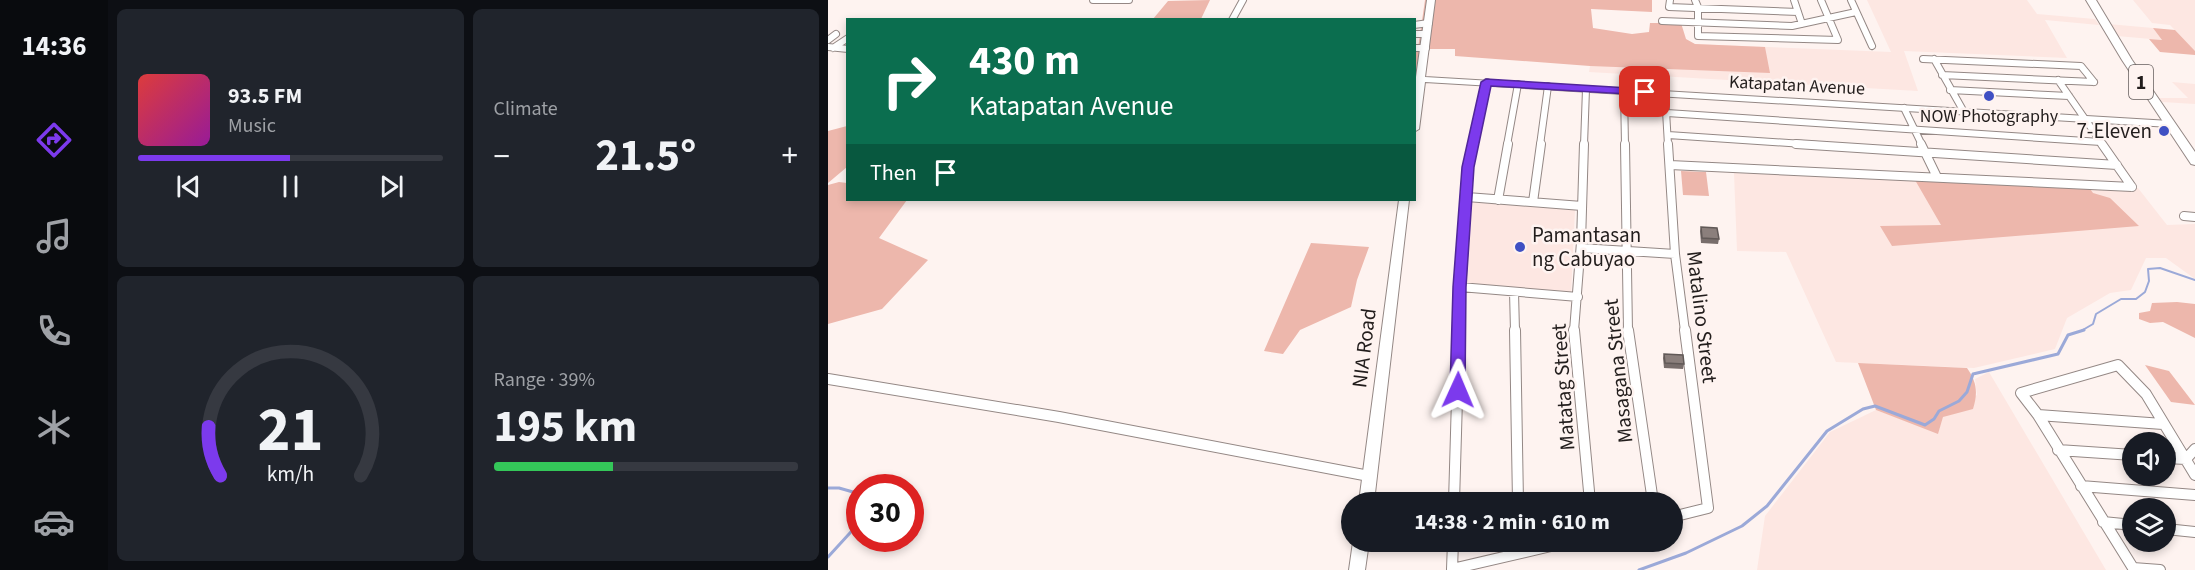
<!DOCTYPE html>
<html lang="en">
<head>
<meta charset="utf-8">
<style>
  body { margin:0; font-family:"Source Sans 3",sans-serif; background:#20242c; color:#f1f3f6; height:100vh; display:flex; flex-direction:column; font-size:22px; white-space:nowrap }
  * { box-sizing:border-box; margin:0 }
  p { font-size:20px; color:#9ea1a6 }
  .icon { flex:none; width:33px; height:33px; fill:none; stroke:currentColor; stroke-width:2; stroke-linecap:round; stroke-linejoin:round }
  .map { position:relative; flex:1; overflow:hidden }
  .panel { display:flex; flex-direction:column; gap:9px; padding:9px; background:#0d0f14; width:720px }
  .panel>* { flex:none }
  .hud { position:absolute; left:18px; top:18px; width:570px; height:183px; border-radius:0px; box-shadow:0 3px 9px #0003; background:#0b6e4f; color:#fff; overflow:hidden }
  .buttons { position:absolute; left:1294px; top:432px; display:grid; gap:12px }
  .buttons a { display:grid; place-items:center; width:54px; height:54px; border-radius:50%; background:#171b24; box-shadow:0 3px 9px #0003; font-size:30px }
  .speed { position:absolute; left:18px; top:474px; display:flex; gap:12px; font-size:30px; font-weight:700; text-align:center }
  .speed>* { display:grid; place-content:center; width:78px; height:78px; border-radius:50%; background:#171b24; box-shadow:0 3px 9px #0003; line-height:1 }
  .speed .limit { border:9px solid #d22; background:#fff; color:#111 }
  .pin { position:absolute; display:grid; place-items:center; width:51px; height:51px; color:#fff; margin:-26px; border-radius:12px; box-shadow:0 3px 9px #0006 }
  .me { position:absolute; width:66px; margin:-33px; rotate:1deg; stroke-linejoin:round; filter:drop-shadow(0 0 4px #0008) }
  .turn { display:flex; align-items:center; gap:21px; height:126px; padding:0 24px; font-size:27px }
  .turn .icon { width:78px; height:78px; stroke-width:2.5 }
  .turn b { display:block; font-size:42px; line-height:51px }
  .then { display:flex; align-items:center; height:57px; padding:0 24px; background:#0003; gap:12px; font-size:22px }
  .big { font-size:45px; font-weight:700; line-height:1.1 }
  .panel .widget { flex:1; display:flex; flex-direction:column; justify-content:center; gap:9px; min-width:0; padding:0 21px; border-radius:9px; background:#20242c }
  .panel .dial { align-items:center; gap:0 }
  .dial svg { height:156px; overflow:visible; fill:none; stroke:#363941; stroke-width:7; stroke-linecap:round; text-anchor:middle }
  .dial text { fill:#f1f3f6; stroke:none }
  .song { display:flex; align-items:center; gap:18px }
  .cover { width:72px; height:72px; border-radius:9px; background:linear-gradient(135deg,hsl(0 70% 55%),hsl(300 70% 35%)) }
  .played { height:6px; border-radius:3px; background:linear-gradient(90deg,#7c3aed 50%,#363941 50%) }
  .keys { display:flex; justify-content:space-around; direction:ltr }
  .heat { display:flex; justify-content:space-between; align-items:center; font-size:33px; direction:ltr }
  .charge { height:9px; border-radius:4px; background:linear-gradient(90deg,#34c759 39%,#363941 0) }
  .panel .tiles { flex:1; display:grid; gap:9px; grid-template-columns:repeat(2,1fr) }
  .trip { position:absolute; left:513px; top:492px; width:342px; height:60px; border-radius:30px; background:#171b24; box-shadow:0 3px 9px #0003; font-weight:700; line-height:60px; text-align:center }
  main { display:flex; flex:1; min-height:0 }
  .menu { display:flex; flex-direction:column; width:108px; justify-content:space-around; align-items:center; background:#090b0e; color:#9ea1a6 }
  .menu .icon { width:42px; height:42px }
  .menu .selected { color:#7c3aed }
  .menu b { font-size:27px; color:#f1f3f6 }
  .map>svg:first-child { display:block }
  .built { fill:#fde7e2 }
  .green { fill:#edb7ac }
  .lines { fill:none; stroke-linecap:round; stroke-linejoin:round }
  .stream-far1 { stroke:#9ba9d8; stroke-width:2 }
  .stream { stroke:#9ba9d8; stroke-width:3 }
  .street-far2-casing { stroke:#948885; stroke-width:8 }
  .street-far1-casing { stroke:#948885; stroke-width:10 }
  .street-casing { stroke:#948885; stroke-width:12 }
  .secondary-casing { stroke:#948885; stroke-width:2 }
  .highway-casing { stroke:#948885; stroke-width:2 }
  .street-far2 { stroke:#fff; stroke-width:6 }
  .street-far1 { stroke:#fff; stroke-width:8 }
  .street { stroke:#fff; stroke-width:10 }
  .secondary { fill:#fff; fill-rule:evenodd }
  .highway { fill:#fff; fill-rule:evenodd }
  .wall { fill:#786d6b }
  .building { fill:#8b7f7c; stroke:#615957; stroke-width:1.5 }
  .route { fill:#7c3aed; stroke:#51269a; stroke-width:1.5 }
  .poi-dot { fill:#3f50c3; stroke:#fef3f0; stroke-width:2 }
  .labels { text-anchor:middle; stroke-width:5; stroke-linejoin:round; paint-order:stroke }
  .far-street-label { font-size:18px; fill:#221d1c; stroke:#fef3f0 }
  .far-poi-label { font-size:18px; fill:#221d1c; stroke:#fef3f0 }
  .shield { fill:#fef3f0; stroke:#645d5c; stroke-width:1.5 }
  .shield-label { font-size:20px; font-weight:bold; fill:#221d1c }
  .poi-label { font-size:21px; fill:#221d1c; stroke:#fef3f0; text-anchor:end }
  .street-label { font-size:21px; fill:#221d1c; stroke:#fef3f0 }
</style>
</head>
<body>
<main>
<nav class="menu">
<b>14:36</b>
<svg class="icon selected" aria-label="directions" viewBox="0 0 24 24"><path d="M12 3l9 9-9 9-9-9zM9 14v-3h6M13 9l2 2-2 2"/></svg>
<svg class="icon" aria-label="music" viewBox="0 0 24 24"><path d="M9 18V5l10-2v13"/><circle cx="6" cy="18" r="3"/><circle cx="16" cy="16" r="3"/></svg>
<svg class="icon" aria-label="phone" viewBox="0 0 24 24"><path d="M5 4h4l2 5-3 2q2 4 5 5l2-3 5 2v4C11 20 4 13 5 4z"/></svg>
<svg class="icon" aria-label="climate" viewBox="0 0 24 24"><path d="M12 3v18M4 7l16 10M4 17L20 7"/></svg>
<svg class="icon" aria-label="car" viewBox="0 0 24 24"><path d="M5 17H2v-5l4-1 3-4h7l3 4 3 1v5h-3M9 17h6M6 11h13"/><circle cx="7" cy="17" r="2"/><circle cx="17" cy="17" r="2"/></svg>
</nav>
<section class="panel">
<div class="tiles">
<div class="widget">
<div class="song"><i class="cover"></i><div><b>93.5 FM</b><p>Music</p></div></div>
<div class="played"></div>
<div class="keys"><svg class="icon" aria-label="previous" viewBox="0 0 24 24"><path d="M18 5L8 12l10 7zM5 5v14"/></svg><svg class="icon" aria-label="pause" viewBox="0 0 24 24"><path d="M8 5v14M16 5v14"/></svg><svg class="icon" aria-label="next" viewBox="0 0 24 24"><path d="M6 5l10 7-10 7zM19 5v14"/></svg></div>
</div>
<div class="widget"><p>Climate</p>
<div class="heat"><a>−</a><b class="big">21.5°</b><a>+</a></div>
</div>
<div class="widget dial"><svg viewBox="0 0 100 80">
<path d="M14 69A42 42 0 1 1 86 69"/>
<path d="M14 69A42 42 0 0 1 8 44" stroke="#7c3aed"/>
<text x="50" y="56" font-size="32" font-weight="700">21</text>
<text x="50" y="72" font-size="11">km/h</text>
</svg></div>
<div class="widget"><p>Range · 39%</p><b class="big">195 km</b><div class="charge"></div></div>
</div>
</section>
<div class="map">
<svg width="1367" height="570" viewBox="0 0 1367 570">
  <rect width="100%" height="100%" fill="#fef3f0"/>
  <path class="built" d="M1039 0H1199L1209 14 1267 19 1271 25 1217 20 1239 58 1076 51 1090 91 761 72 766 42 867 44 1063 52Z
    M1305 0H1367V51L1342 25 1324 23Z
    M1280 24 1325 28 1334 40 1289 36Z
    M1344 82 1367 84V104L1334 102 1331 98H1360Z
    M906 173 1310 188 1339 225 1367 224V279L1338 258H1318L1303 290 1282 293 1239 318 1227 349 1146 368 1008 362 958 252 909 251Z
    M642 202 747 210 743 295 637 284Z
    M1161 372 1278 570H929L937 516 1002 432 1048 410 1110 433 1115 417 1149 395 1147 379Z"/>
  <path class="green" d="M382 0 373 19H325L340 1Z
    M597 0H824V12L763 9 765 28 804 34 821 32 822 23H853L858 39 867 44 937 47 942 73 762 66 627 56V49H594L590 77 587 80V49L590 48Z
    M1325 28 1347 30 1367 51V55L1332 52 1321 39 1334 40Z
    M19 126V167L0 183V131Z
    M853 171 878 172 881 196 855 195Z
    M1087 180 1260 186 1265 193 1282 198 1311 226 1064 246 1052 226 1113 225Z
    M11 182 19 183 20 200H79L51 238 100 260 54 309 0 324V185Z
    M483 243 541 247 529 280 523 307 472 330 455 354 436 351Z
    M1349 302 1367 304V338L1335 322 1322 323 1311 319V313L1322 311 1324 303Z
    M1030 363 1139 368C1149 382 1150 393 1145 409L1115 417 1110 434 1048 410Z
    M1317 365 1341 371 1367 405 1343 402Z"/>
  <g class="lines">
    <path class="stream-far1" d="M1253 331 1265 324 1268 314 1293 299H1308L1317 292 1321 281 1320 269 1332 268 1367 280"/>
    <path class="stream" d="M0 488H11L32 494
      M0 557 32 522
      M811 570 858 553 914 526 939 506 999 431 1035 409 1047 406 1097 425 1106 419 1111 411 1131 401 1139 392 1145 374 1230 354 1240 335 1256 330"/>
    <defs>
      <path id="street-far2" d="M265 0H301
        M842 0 841 7 970 12
        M867 0 870 7V36L1010 40 993 0
        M966 0 974 24
        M1023 0 1044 46
        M404 20 415 0
        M834 21 964 26 1028 12
        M586 25 601 23
        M586 34H599
        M0 40 8 34
        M0 47 20 49
        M5 48 20 38
        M586 48H598
        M1095 59 1253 66 1266 82
        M1106 59 1136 112
        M1114 75 1266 82
        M1230 80 1275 145
        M1122 90 1241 96
        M796 91 797 145
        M837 94 840 145
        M1076 108 1094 145
        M839 113 1273 142
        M840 135 990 145
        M645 145 659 82
        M679 145 690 84
        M712 145 720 86
        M756 145 758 89"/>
      <path id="street-far1" d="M797 144 800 331
        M840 144 847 254 857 331
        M968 144 1289 165
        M1093 144 1109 177
        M1274 144 1304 187
        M842 165 1304 187
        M639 197 754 206
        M670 200 680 144
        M705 202 713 144
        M1356 216 1367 217
        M753 248 847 254
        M632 287 750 297
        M686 292 687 331
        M631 331 640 167 645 144
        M746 331 753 242 756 144"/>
      <path id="street" d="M687 330 690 502
        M746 330 762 502
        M800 330 825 502
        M0 379 231 417 541 476
        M1210 415 1335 424
        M1230 450 1305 455
        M1338 458 1358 459 1367 449
        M1253 486 1367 495
        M626 502 631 330
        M844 517 880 508 857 330
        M1275 522 1305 525
        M1338 529 1367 532
        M625 542 624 569 740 542
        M691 542 692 552
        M1332 570 1305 568 1210 415 1193 393 1290 365 1318 394 1367 475"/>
      <path id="secondary" d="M599 0H607L597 77 1342 121 1347 124 1342 127 597 82 591 129 586 132V91Z
        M571 200H581L546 502H531Z
        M525 542H541L537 570H521Z"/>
      <path id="highway" d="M1258 0H1268L1304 60 1367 152V165L1363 164 1294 60Z"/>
    </defs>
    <use href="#street-far2" class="street-far2-casing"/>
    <use href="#street-far1" class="street-far1-casing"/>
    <use href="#street" class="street-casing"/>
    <use href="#secondary" class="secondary-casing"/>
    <use href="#highway" class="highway-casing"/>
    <use href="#street-far2" class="street-far2"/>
    <use href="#street-far1" class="street-far1"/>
    <use href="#street" class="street"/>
    <use href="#secondary" class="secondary"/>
    <use href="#highway" class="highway"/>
  </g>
  <path class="wall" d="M873 227 891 239 890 244 873 243 872 231Z
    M836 354 856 364 855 369 836 368 835 358Z"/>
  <path class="building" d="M873 227 889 228 891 239 874 238Z
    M836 354 855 355 856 364 837 363Z"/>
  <path class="route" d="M658 79 817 89 822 92 817 95 663 86 646 167 638 287 637 390 635 394 630 396 624 394 622 390 625 287 634 167 653 82Z"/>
  <g class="poi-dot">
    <circle cx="1161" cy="96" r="6"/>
    <circle cx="1336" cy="131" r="6"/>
    <circle cx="692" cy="247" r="6"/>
  </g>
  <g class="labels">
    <g class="far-street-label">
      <text transform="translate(969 85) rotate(3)" y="6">Katapatan Avenue</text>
    </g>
    <g class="far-poi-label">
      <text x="1161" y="122">NOW Photography</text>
    </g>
    <rect class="shield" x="1301" y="65" width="24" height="34" rx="4.5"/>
    <g class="shield-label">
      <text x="1313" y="89">1</text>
    </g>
    <g class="poi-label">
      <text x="1324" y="138">7-Eleven</text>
      <text x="704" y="242" text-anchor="start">Pamantasan<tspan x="704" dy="24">ng Cabuyao</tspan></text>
    </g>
    <g class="street-label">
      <text transform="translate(874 317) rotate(83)" y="7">Matalino Street</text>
      <text transform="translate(536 348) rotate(-83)" y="7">NIA Road</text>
      <text transform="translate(790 371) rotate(-96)" y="7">Masagana Street</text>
      <text transform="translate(735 387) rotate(-94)" y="7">Matatag Street</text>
    </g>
  </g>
</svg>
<div class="buttons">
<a><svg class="icon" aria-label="sound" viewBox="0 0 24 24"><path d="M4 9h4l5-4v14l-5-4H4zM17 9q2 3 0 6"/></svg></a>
<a><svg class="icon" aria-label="layers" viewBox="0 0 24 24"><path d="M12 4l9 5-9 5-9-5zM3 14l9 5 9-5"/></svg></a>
</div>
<div class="speed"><div class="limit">30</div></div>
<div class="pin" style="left:817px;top:92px;background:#d93025"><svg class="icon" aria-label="arrive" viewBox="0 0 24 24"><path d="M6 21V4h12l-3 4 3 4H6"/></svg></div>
<svg class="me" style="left:630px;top:390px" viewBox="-20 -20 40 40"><path d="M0-17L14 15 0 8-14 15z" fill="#7c3aed" stroke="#fff" stroke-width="4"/></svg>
<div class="trip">14:38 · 2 min · 610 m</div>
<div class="hud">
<div class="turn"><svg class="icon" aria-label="right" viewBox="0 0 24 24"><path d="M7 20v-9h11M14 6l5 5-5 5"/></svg><div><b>430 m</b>Katapatan Avenue</div></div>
<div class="then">Then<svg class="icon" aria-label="arrive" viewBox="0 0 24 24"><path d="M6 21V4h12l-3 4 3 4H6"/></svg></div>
</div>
</div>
</main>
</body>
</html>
